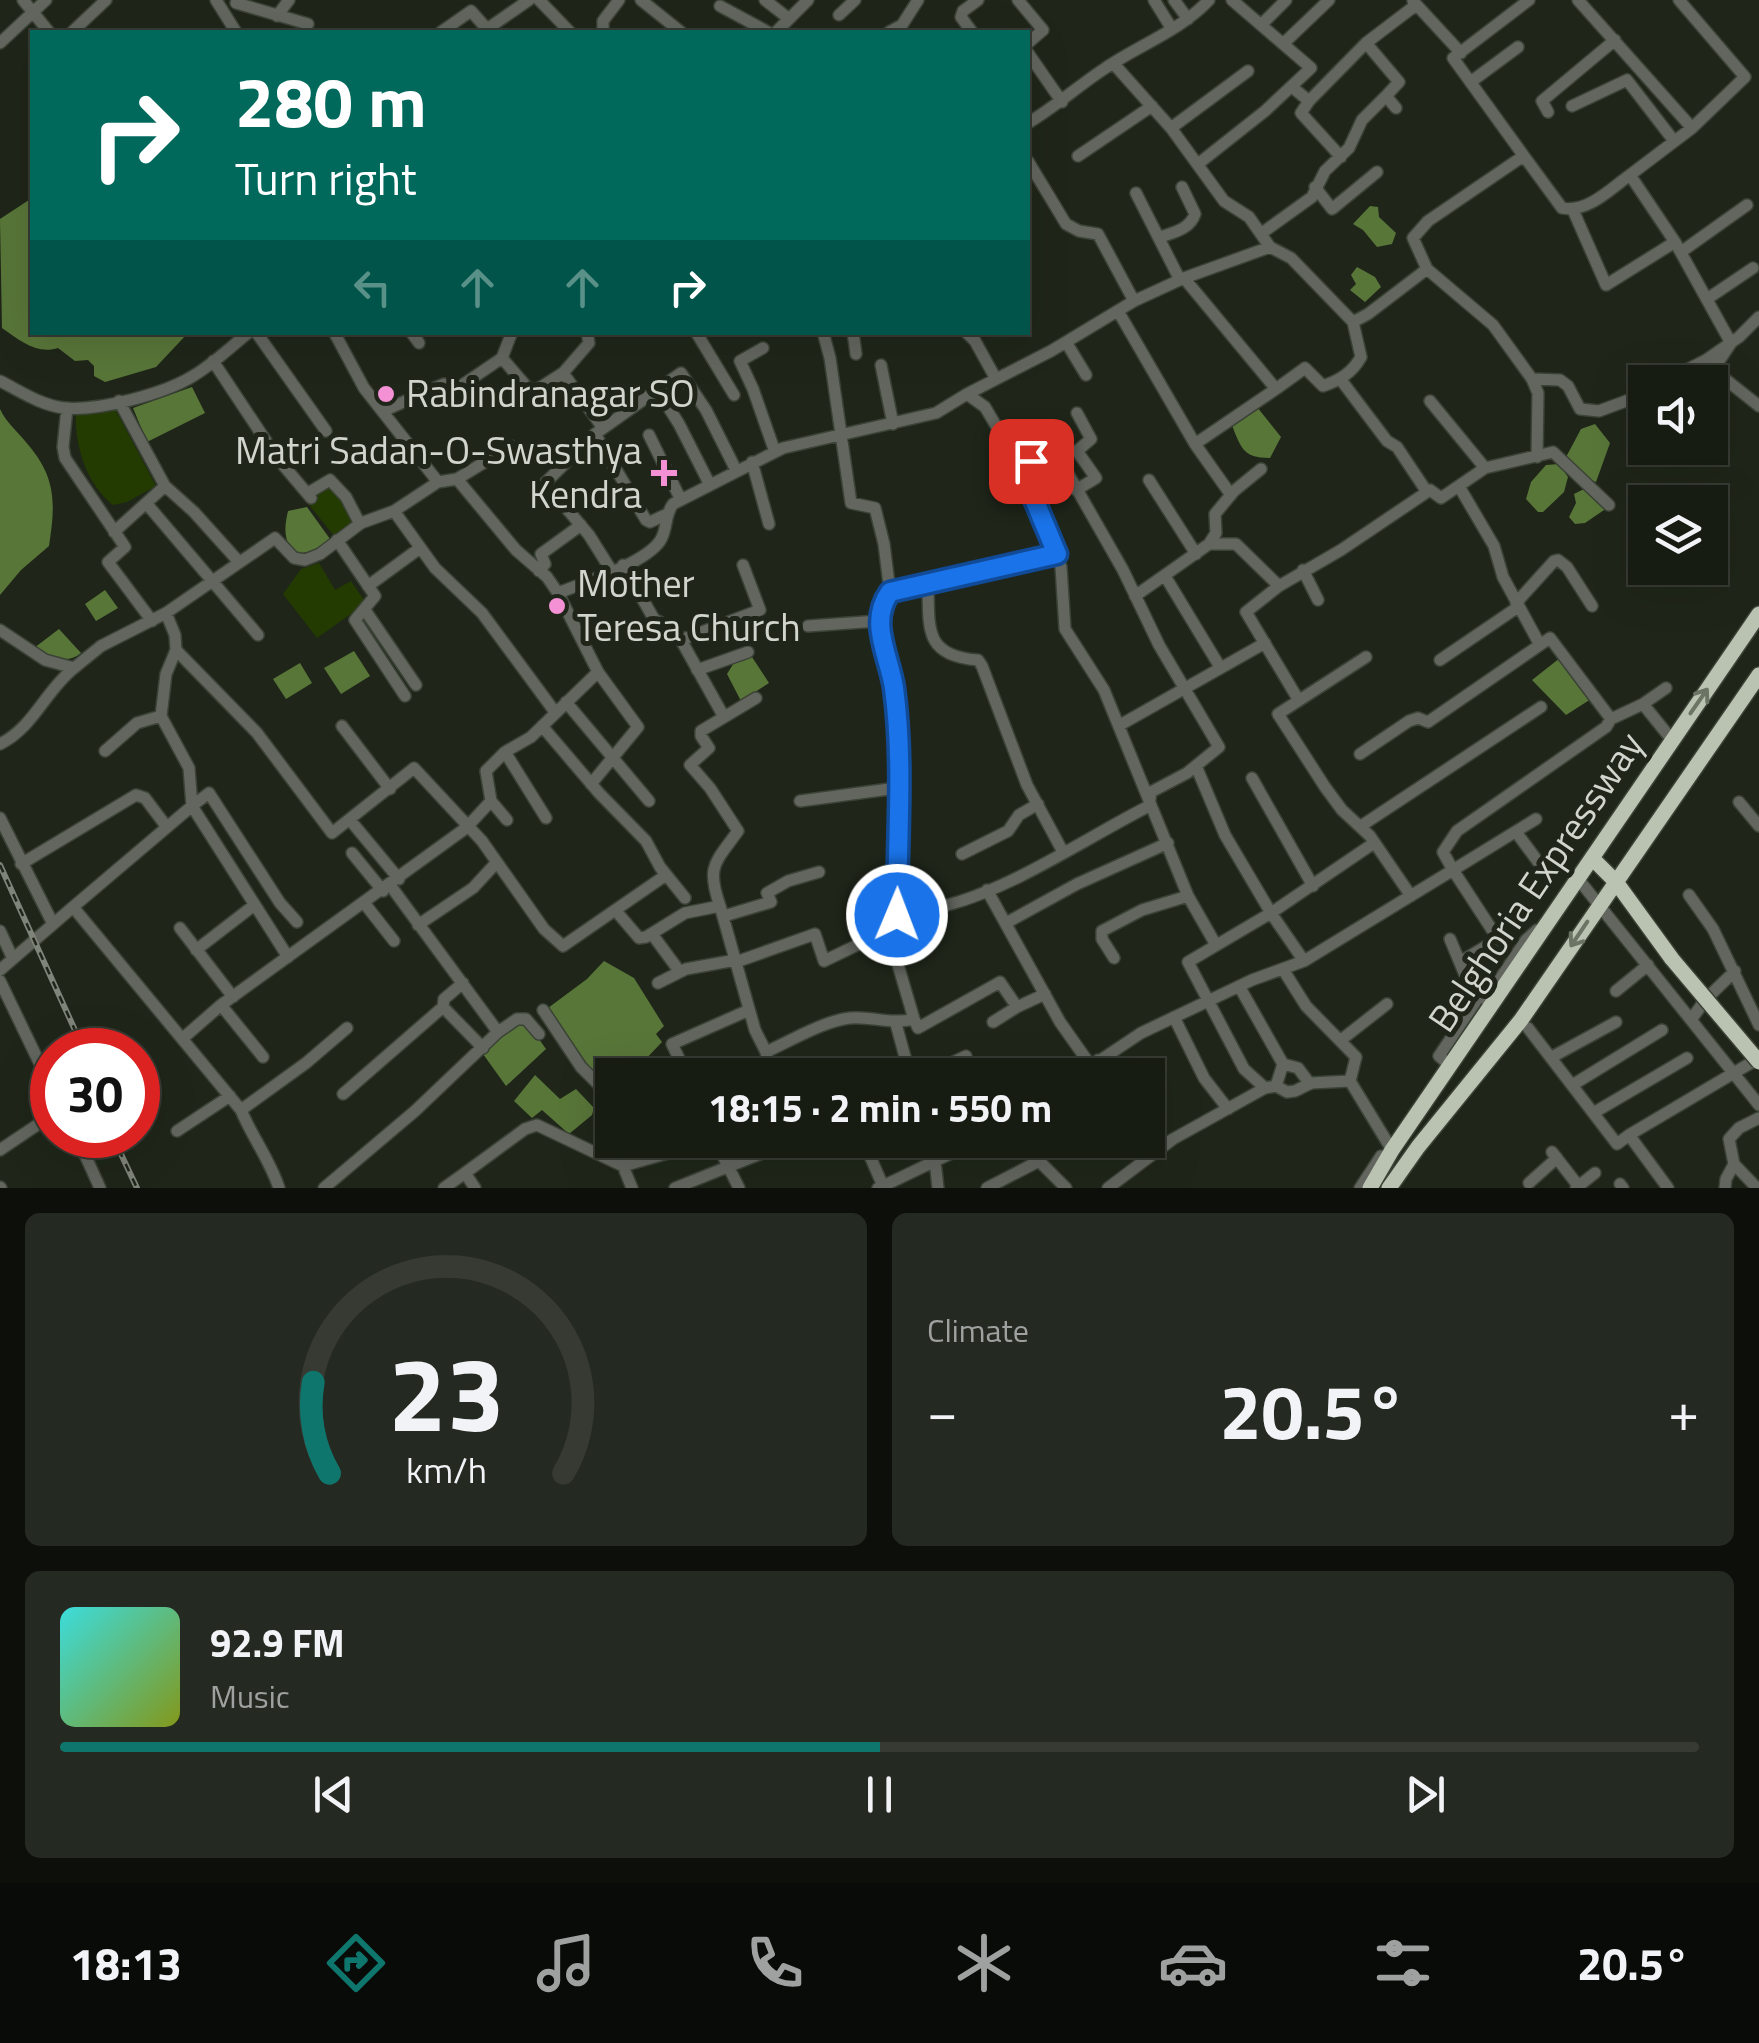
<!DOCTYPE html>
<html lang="en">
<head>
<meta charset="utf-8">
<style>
  body { margin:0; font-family:"Titillium Web",sans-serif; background:#242921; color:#f1f3f6; height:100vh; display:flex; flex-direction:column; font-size:38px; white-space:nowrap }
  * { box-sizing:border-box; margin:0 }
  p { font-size:32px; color:#9ea1a0 }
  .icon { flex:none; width:55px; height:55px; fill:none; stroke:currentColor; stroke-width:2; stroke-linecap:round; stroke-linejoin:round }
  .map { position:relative; height:1188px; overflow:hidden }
  .details { display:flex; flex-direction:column; gap:25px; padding:25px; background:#0d0f0a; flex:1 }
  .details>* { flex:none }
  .top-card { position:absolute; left:30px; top:30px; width:1000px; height:305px; border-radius:0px; box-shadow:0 10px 40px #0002,0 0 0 2px #363a33; background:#00695c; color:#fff; overflow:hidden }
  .controls { position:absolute; left:1628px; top:365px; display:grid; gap:20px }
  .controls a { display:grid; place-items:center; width:100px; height:100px; border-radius:0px; background:#171c13; box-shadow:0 10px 40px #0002,0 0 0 2px #363a33; font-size:50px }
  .speed { position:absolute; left:30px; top:1028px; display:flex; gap:20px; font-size:50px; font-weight:700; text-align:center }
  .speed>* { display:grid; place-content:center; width:130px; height:130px; border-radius:50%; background:#171c13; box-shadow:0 10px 40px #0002,0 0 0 2px #363a33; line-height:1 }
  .speed .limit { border:15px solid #d22; background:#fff; color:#111 }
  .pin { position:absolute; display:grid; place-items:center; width:85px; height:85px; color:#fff; margin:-42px; border-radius:20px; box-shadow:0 5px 15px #0006 }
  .me { position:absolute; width:110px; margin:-55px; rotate:1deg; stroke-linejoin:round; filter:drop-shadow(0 0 8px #0008) }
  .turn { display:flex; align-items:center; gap:35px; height:210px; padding:0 40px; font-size:45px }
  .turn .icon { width:130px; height:130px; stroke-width:2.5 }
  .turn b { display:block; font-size:70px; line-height:85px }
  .lanes { display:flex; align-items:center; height:95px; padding:0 40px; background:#0003; justify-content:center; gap:50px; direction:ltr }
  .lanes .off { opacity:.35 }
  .big { font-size:75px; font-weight:700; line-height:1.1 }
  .details .widget { flex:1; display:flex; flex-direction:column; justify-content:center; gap:15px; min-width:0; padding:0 35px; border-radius:15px; background:#242921 }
  .details .dial { align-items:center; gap:0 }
  .dial svg { height:260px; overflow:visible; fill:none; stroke:#363a33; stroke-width:7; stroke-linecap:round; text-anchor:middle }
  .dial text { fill:#f1f3f6; stroke:none }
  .song { display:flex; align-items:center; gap:30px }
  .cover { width:120px; height:120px; border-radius:15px; background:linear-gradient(135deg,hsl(180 70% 55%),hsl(70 70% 35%)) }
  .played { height:10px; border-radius:5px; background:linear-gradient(90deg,#0f766e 50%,#363a33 50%) }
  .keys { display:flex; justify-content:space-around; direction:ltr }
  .heat { display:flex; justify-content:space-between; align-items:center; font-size:55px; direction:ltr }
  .details .tiles { flex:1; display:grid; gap:25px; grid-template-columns:1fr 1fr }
  .widget:last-child { grid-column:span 2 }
  .trip { position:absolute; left:595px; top:1058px; width:570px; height:100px; border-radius:0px; background:#171c13; box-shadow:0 10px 40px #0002,0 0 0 2px #363a33; font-weight:700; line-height:100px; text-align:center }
  .tab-bar { display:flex; height:160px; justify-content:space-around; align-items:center; background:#090b08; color:#9ea1a0 }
  .tab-bar .icon { width:70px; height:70px }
  .tab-bar .on { color:#0f766e }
  .tab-bar b { font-size:45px; color:#f1f3f6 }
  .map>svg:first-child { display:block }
  .green { fill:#233b00 }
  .water { fill:#597639 }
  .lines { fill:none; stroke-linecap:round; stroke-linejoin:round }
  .minor-casing { stroke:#3b4236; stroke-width:14 }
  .highway-casing { stroke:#3b4236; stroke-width:18 }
  .minor { stroke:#62665f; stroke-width:11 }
  .highway { stroke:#bac3b2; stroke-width:15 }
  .rail-casing { stroke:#7f847a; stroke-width:6 }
  .rail { stroke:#1f2619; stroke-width:2.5; stroke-dasharray:8; stroke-linecap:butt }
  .highway-bridge-casing { stroke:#3b4236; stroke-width:18; stroke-linecap:butt }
  .highway-bridge { stroke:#bac3b2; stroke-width:15 }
  .oneway { stroke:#6c7466 }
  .route-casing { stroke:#114b97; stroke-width:25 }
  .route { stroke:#1a73e8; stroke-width:18 }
  .poi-dot { fill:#f491d4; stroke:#1f2619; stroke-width:4 }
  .labels { text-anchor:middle; stroke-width:10; stroke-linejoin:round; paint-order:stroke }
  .poi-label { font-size:38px; fill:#d1d5cd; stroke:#1f2619; text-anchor:start }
  .street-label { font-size:38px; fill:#d1d5cd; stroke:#1f2619 }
</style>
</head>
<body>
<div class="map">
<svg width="1759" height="1188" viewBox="0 0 1759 1188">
  <rect width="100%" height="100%" fill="#1f2619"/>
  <path class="green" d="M116 411 156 486 127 502 113 505C87 485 74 445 76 412Z
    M330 483 342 496 355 521 335 537 306 501Z
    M319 563 335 590 351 581 366 603 317 638 283 594 301 569Z"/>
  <path class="water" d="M32 198V332L188 333 156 367 105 382 94 376V366L88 360 75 361 58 348C37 355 19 340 2 328L0 219Z
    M1370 206 1378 207 1379 217 1396 233 1392 244 1377 247 1363 230 1353 224Z
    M1357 267 1375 277 1381 287 1365 302 1350 290 1356 284 1351 275Z
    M192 387 205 413 147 442 133 408Z
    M1257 407 1281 437 1270 458C1242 458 1241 447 1231 423Z
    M0 409C6 422 16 430 25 441 56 476 56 501 49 546L21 570 0 595Z
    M1595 424 1610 443 1596 482 1579 476 1565 459 1581 429Z
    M1559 464 1568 477 1564 492 1543 512H1538L1526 499 1531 482 1546 465Z
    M1586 488 1607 508 1585 523 1575 524 1569 517 1576 503 1574 494Z
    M307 507 330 539 314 551 297 554C283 543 284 528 288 511Z
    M105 590 118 608 96 621 85 604Z
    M59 629 81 653C67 665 49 657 34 648Z
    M354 651 370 676 341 694 324 668Z
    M750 654 769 683 741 701 727 674 735 661Z
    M1560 658 1591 699 1566 715 1532 680Z
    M300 663 312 683 286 699 273 679Z
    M604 961 634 978 664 1026 656 1034 662 1042 641 1064 623 1075 595 1076 548 1008 587 979Z
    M526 1021 546 1049 506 1086 483 1054 498 1038Z
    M535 1075 560 1099 576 1089 594 1108 592 1115 569 1134 542 1110 532 1118 514 1101Z"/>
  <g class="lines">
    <defs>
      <path id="minor" d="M23 0 49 32
        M216 0 236 32
        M539 0 570 32
        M641 0 681 32
        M765 0 788 18
        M1018 0 1043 30 1028 43
        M1154 0 1172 29
        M1174 0 1188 19
        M1578 0 1692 128
        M1413 1 1461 53
        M236 3 308 24
        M720 6 768 32
        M839 15 855 0
        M277 16 289 0
        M1262 24 1286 0
        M72 32 106 0
        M441 32 471 11 487 29 529 0
        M603 32V21L619 0
        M776 32 808 0
        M889 32 902 25 918 0
        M972 32 961 17 963 11 978 0
        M0 43 46 0
        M1284 43 1329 0
        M1028 53 1062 102
        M1113 63 1171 128 1224 201 1249 217 1270 247
        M1472 81 1518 47
        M1292 87 1309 101 1366 43
        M1309 101 1301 113 1341 157
        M1572 106 1627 80 1674 141
        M1396 108 1386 96 1399 82 1366 43 1416 5
        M1548 112 1542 101 1615 40
        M1028 123C1055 107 1078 86 1104 69 1139 45 1180 31 1209 0
        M1171 128 1248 71
        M1078 156 1152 106
        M1526 159 1453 58 1529 0
        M1028 161 1066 224 1079 231 1098 234 1134 301
        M1198 164 1265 111 1311 68 1232 0
        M1630 175 1692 128 1745 77 1679 0
        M1315 187 1332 209 1377 172
        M1136 193 1180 280
        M1573 210 1606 285 1675 242
        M1262 233 1312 197 1325 171 1349 148 1362 120 1386 96
        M1161 237C1174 232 1190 229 1195 214L1182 187
        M1681 252 1747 205
        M1427 269 1493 325 1532 379 1560 380 1568 386 1580 409 1599 411 1645 394
        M1184 278 1276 389 1305 368 1323 386C1340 380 1352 373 1361 357L1353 322
        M1707 299 1753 268
        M1118 311 1195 444 1231 495
        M256 332 326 431
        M411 332 419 343
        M512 332 502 358 527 387 535 391 563 373 589 343 587 332
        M696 332 734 395
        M853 332 856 354
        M966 332 975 341 996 379
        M1066 342 1086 375
        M763 348 740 361 753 389 775 452
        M213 361 278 459 311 498
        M881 365 893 424
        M563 373 603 428
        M1532 379 1538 393 1537 457
        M1341 380 1387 441 1397 447 1427 492
        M0 381C20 391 42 406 65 408 99 411 164 394 193 376 213 364 231 347 249 332
        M1663 382 1706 360 1739 337 1759 317
        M657 389 679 424 709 483
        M119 401 165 486 194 512 239 562
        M1430 401 1485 468 1553 452 1609 505
        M67 408 63 447 65 458 125 547 108 562 152 621
        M383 411 444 384 449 394 502 358
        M595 434 646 520 650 522 665 515
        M649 435 680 498
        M1195 444 1276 389
        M752 462 769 524
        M1021 468 1061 567 1065 629 1104 690 1188 896 1216 945
        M457 479 511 446
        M1149 480 1196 554
        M1460 488 1494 546 1503 577 1540 645
        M1076 490 1096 478 1077 451 1091 439 1077 413
        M308 493 330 480 346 497 360 524
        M146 503 258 635
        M394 511 435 568 482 613 555 712
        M114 532 165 486
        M337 540 375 596 355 620 405 696
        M1209 544 1216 533 1215 514 1234 491 1261 469
        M623 565 654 619 676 631 724 717
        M611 570 589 535 545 483 595 434 681 373 706 410 736 470
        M1303 570 1318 600
        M539 571 545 564 541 554 581 525
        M1165 576 1220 667
        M928 583C929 629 924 656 978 660L982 666 1027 785 1063 852
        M368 586 420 548
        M1279 586 1246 612 1298 699
        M890 592 1057 554
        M558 593C585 582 644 564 660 541 668 529 664 516 673 504L783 448 936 413 967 394 1051 351 1134 301 1184 278 1270 247 1291 258 1353 322 1368 314 1427 269 1413 238 1428 221 1519 159H1526L1562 208C1588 213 1610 189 1630 175L1675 242 1731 343 1717 364 1725 379 1759 406
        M1135 596 1209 544H1236L1279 586 1341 550 1430 490 1441 498 1485 468
        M1516 603 1554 561 1558 560 1567 567 1592 606
        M365 610 416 685
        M166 613 175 635 176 650 166 674 161 716 189 768 192 806 73 907 241 1110C252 1137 270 1160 279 1188
        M808 626 878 621
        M0 630 45 660 74 668 101 646 166 613 275 538 294 558 305 560 320 554 361 523 394 511 438 482
        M681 640 760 610 743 565
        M176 650 257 733 332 833 414 768 482 841 544 929 563 946 666 875
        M1366 657 1278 714 1325 787 1342 810 1370 836 1411 896
        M1440 660 1518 607
        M697 670 748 652
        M566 702 649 801
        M1643 704 1666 688
        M1611 719 1643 704 1672 740
        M1120 725 1265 643
        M342 726 390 789
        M542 726 599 793 646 841 660 867 685 898
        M0 744C34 727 45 691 74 668
        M105 751 137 723 161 716
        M505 752 546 818
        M1196 766 1225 835 1271 913 1374 843
        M1252 778 1313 886
        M591 784 638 727 598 672
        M491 801 507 820
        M800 801 897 788
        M1739 802 1759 826
        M0 818 53 924
        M350 820 399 879
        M1361 826 1541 707
        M1516 832 1539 863
        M352 853 383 891
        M962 854 1008 831 1019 815 1038 804
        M21 864 136 795 145 798 166 826
        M1579 880 1759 1105
        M987 890 1060 1022 1091 1066
        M1689 895 1713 929 1759 1025
        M365 904 394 941
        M720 906 755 1030 766 1052
        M616 911 639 938 646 937 685 913 720 906C706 866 715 863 738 831L710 788 690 765 709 748 701 736V731L756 698
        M897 915C915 910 933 909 951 904 1016 886 1088 837 1149 806L1151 792 1187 773 1219 747 1159 645 1123 570 1058 456 1053 450 1021 468 985 407 967 394
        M724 916 771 902 767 893 788 881 819 872
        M1006 923 1077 884 1168 843
        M418 925 473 888 497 862
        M180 928 233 997
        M0 931 13 959
        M652 934 680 972
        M196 950 253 906
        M288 957 192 806 209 793 280 903 297 922
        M1114 958 1102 939V931L1142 910 1188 896
        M736 962 815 934 824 961 876 936 896 937
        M1460 962 1498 939 1453 870 1536 819
        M0 970 73 907
        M1284 971 1306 1006 1356 1057 1350 1081 1392 1150
        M0 981 52 1089
        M658 983 686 969 736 960
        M1239 986 1283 1064 1276 1086
        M1616 991 1648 965
        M1486 1000 1526 940 1537 930
        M221 1005 263 1057
        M443 1007 444 999 463 983
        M543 1010 581 1067 612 1098
        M1174 1017 1204 1078 1228 1109
        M914 1019 918 1028 1000 982 1017 1007 1045 994
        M1691 1020 1705 1000 1735 971
        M993 1022 1017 1007
        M896 1024 910 1075
        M1528 1028 1617 1144 1629 1135 1668 1188
        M498 1032 517 1019H526L539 1034
        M182 1039 221 1005 466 828 491 801 486 771 505 752 531 737 598 672 558 593 547 577 516 550 457 479 438 482 364 388 334 332
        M1341 1040 1387 1004
        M1552 1057 1616 1022
        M1098 1060 1108 1075
        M1445 1061 1439 1056 1476 1001 1450 939
        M1283 1064 1298 1068 1310 1084
        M687 1075 672 1044 749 1010
        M770 1075 766 1052C788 1042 826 1020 850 1018 872 1016 891 1025 914 1019L896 958V721L894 687 878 621 879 606 890 592 884 544 875 508 851 503 830 358 823 332
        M926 1075 966 1056
        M1078 1075 1141 1033 1252 980 1304 961 1453 870 1443 852 1457 831 1606 727 1611 719 1550 638 1428 722 1418 718 1409 721 1360 754
        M1574 1084 1662 1030
        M1265 1088 1244 1069 1188 962 1271 913 1304 961
        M343 1094 443 1007 483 1048
        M241 1110 306 1063 347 1028
        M1595 1112 1687 1058
        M177 1131 230 1096
        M76 1135 100 1188
        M1629 1135 1759 1058
        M715 1140 739 1188
        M875 1140 866 1147 883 1186 878 1188
        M928 1140 935 1160 938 1188
        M0 1150 52 1115
        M1552 1152 1580 1188
        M1734 1164 1757 1188
        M465 1173 525 1129 537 1125 623 1166 629 1140
        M1529 1183 1557 1158
        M1620 1184 1623 1188
        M883 1186 979 1140
        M0 1187 1 1188
        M324 1188 415 1111 498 1032 390 885
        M444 1188 465 1173 475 1188
        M632 1188 623 1166 714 1140
        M675 1188 775 1148
        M987 1188 1039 1161 1066 1188
        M1108 1188 1173 1139 1265 1088 1276 1086 1287 1092 1295 1091 1311 1083 1350 1081
        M1360 1188 1381 1156
        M1576 1188 1595 1173
        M1725 1188 1726 1179 1734 1164 1729 1139 1739 1128 1759 1118"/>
      <path id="highway" d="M1593 859 1616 882 1672 959
        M1370 1188 1392 1150 1759 614
        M1389 1188 1418 1147 1521 1020 1759 675"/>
    </defs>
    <use href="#minor" class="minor-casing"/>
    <use href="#highway" class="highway-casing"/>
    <use href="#minor" class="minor"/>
    <use href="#highway" class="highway"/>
    <defs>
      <path id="rail" d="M0 865 84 1050
        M112 1135 137 1188"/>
    </defs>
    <use href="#rail" class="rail-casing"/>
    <use href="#rail" class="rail"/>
    <defs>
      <path id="highway-bridge" d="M1672 959 1759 1062"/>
    </defs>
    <use href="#highway-bridge" class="highway-bridge-casing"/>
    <use href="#highway-bridge" class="highway-bridge"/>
  </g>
  <defs><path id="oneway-shaft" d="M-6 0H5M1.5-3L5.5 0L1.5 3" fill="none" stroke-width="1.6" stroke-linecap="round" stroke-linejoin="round" transform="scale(2.5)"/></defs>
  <g class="oneway">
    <use href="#oneway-shaft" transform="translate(1699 701) rotate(-55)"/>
    <use href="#oneway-shaft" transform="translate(1579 934) rotate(124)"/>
  </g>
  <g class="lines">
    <defs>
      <path id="route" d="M897 915C897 840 904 762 894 688 889 655 868 622 890 592L1057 554 1021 468 1031 461"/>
    </defs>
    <use href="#route" class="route-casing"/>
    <use href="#route" class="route"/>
  </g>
  <g class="poi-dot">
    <circle cx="386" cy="394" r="10"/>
    <path d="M659 458h10v10h10v10h-10v10h-10v-10h-10v-10h10z"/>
    <circle cx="557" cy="606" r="10"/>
  </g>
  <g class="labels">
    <g class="poi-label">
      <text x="406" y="407">Rabindranagar SO</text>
      <text x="642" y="464" text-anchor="end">Matri Sadan-O-Swasthya<tspan x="642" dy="44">Kendra</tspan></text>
      <text x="577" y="597">Mother<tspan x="577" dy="44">Teresa Church</tspan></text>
    </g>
    <g class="street-label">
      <text transform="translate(1536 882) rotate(-56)" y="13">Belghoria Expressway</text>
    </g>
  </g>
</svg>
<div class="controls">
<a><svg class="icon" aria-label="sound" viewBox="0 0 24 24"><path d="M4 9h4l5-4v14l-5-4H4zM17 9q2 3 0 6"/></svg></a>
<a><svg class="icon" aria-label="layers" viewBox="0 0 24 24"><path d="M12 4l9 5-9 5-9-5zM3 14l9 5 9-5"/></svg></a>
</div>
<div class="speed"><div class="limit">30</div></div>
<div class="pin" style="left:1031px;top:461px;background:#d93025"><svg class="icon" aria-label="arrive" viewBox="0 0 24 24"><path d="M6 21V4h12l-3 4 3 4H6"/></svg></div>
<svg class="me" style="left:897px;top:915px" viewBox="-20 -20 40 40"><circle r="17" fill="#1a73e8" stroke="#fff" stroke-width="3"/><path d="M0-11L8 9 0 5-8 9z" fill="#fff"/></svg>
<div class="trip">18:15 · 2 min · 550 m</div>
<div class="top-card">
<div class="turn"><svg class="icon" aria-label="right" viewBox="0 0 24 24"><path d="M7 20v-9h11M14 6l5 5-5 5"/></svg><div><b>280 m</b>Turn right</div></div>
<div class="lanes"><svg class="icon off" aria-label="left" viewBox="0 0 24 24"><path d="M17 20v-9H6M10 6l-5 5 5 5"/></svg><svg class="icon off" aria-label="ahead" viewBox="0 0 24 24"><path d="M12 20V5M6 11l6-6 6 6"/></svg><svg class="icon off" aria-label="ahead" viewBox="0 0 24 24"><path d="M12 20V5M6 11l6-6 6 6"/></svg><svg class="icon" aria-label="right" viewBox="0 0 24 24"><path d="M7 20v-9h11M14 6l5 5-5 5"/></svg></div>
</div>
</div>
<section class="details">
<div class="tiles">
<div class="widget dial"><svg viewBox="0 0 100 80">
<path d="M14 69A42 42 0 1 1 86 69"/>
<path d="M14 69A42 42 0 0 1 9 41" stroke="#0f766e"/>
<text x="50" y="56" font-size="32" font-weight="700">23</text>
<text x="50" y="72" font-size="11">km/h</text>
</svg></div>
<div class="widget"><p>Climate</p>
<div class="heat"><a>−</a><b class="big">20.5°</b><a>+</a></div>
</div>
<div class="widget">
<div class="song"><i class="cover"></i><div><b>92.9 FM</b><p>Music</p></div></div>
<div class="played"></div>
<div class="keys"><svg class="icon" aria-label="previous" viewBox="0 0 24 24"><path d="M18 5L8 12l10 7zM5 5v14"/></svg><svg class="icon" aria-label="pause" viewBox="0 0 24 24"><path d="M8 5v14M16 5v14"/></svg><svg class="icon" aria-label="next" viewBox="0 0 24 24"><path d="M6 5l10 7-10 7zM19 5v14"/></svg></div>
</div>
</div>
</section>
<nav class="tab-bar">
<b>18:13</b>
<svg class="icon on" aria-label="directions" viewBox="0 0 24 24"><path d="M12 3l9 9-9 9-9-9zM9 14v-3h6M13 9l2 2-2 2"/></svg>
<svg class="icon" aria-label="music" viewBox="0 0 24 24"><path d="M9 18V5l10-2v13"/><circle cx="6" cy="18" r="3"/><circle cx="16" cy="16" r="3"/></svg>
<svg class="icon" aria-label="phone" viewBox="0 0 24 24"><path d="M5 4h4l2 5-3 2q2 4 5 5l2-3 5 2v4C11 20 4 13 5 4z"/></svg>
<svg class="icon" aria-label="climate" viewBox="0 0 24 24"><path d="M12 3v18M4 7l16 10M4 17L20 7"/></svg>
<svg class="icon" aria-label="car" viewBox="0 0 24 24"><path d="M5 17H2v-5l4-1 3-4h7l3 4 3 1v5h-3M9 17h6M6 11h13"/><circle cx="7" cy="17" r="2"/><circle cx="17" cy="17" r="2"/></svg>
<svg class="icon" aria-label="filters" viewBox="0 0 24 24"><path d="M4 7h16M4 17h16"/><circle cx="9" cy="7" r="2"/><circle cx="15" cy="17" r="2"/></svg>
<b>20.5°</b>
</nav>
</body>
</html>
